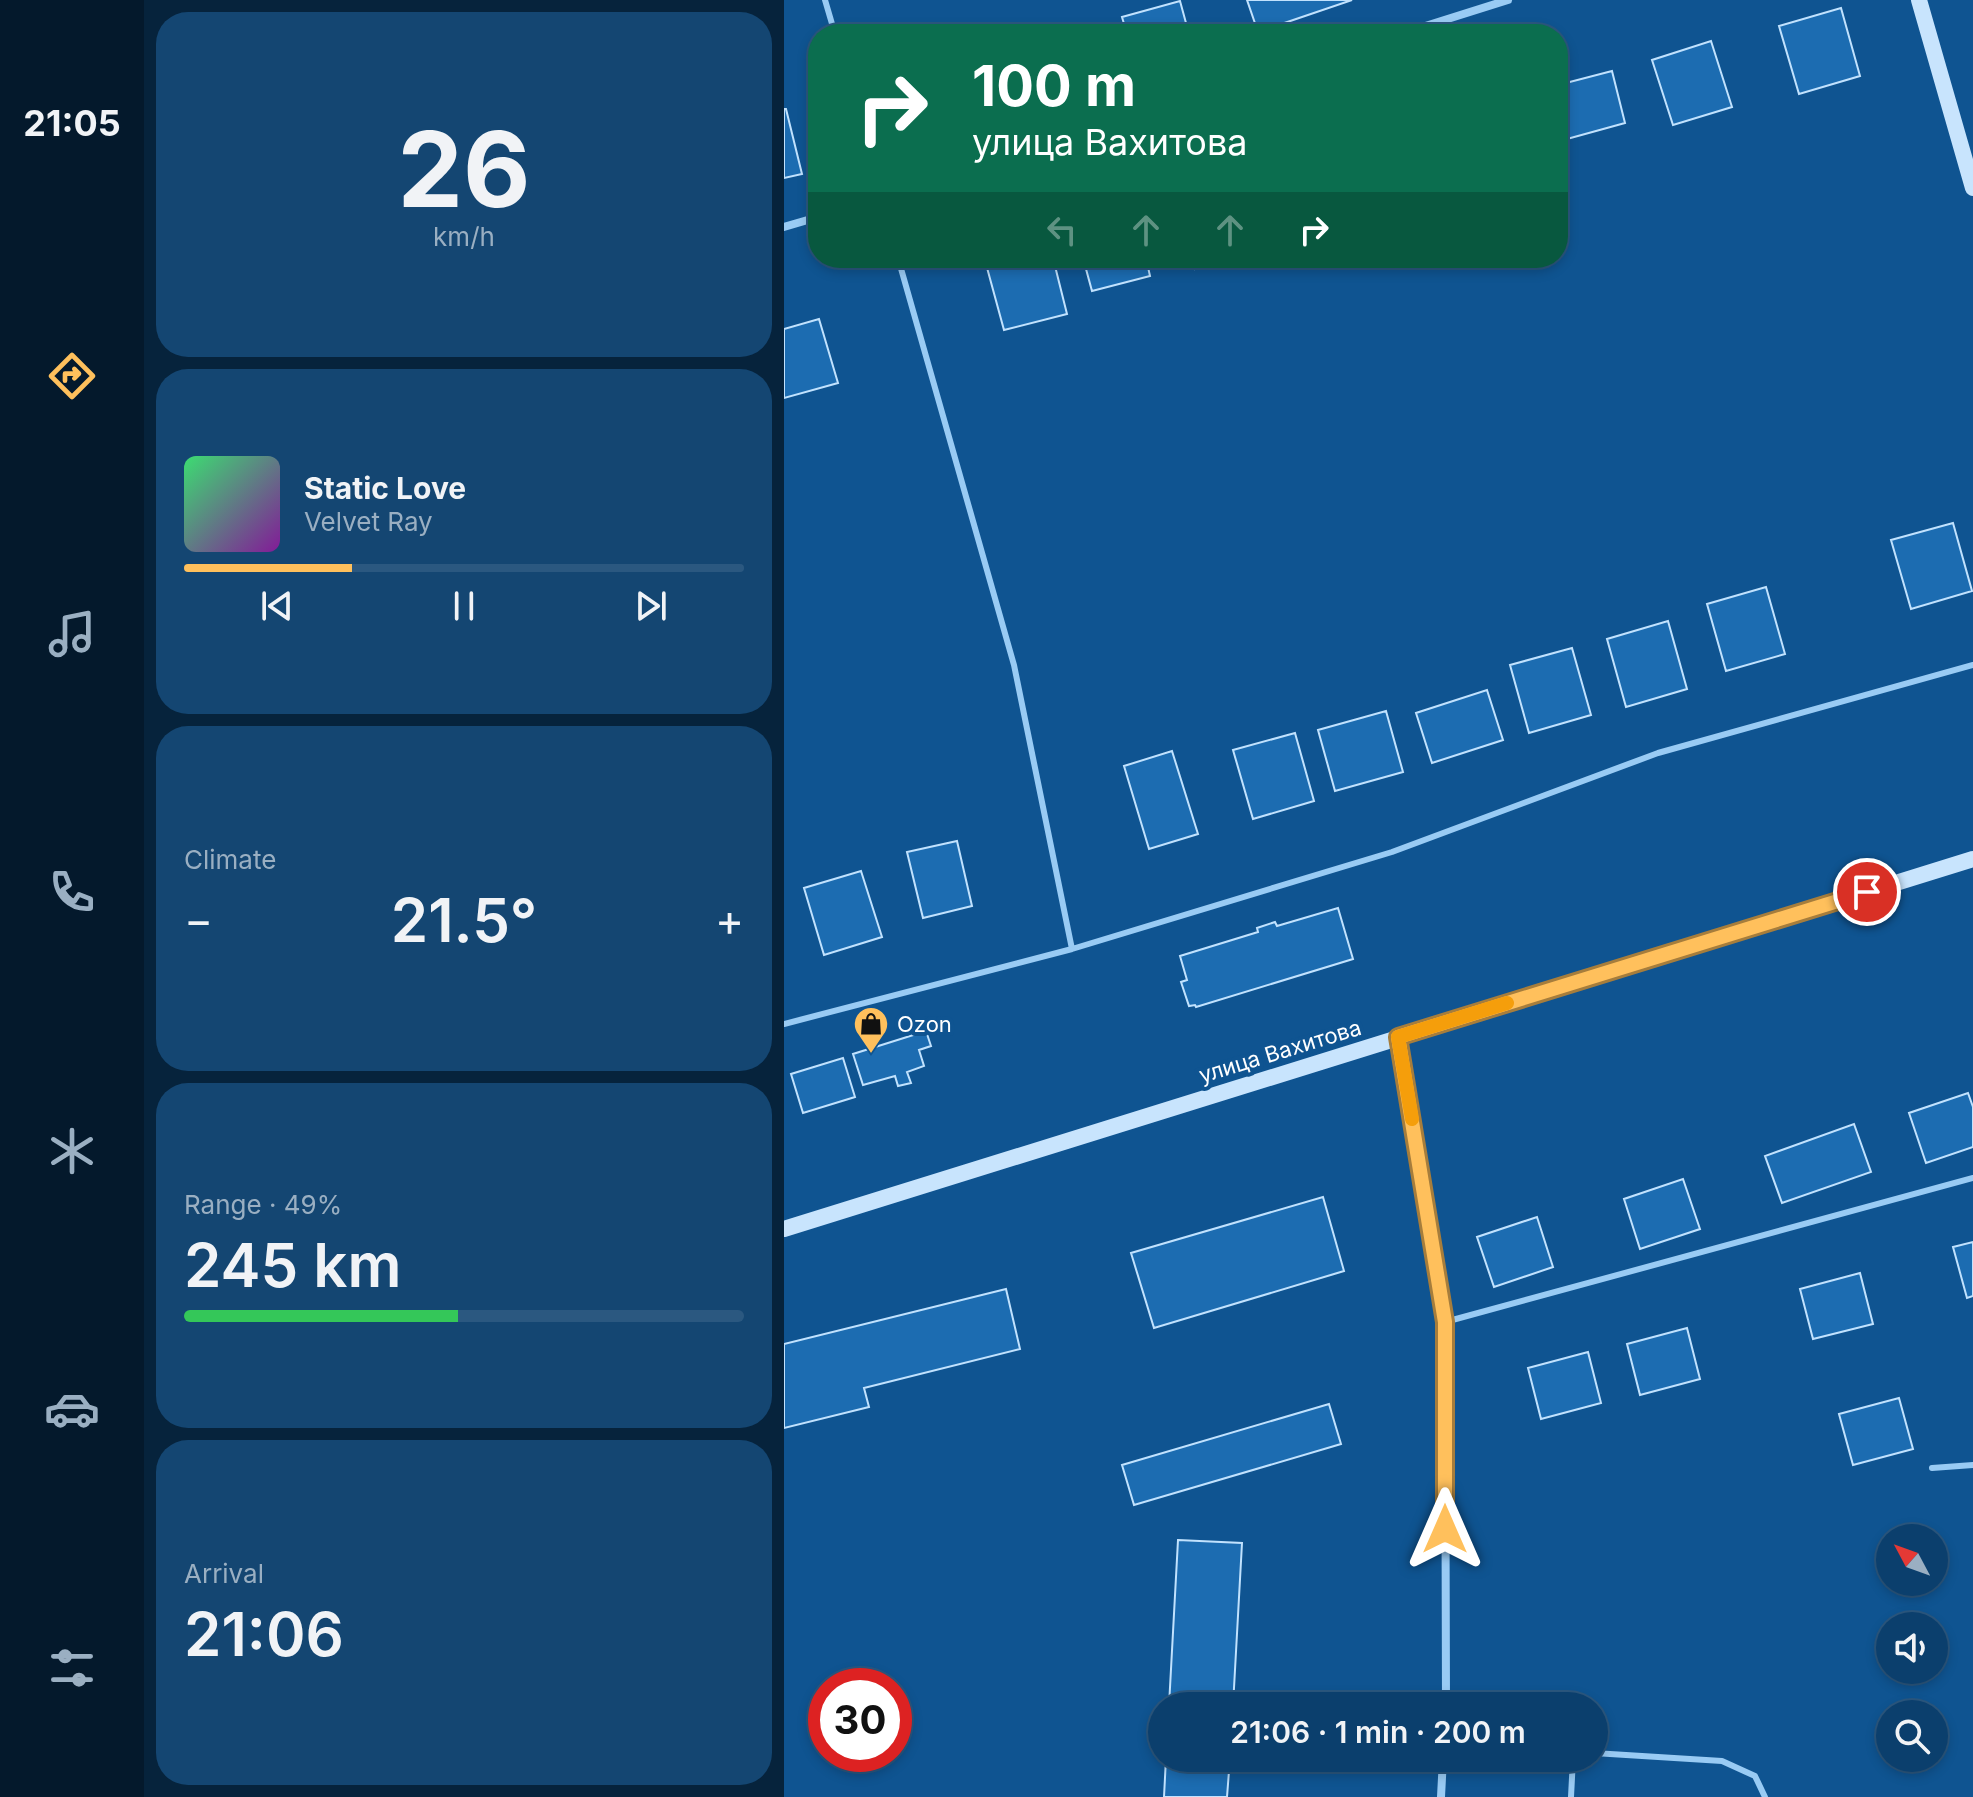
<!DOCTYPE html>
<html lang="en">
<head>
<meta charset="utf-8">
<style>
  body { margin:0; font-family:Inter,sans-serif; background:#144672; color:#f1f3f6; height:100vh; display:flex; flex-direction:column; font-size:30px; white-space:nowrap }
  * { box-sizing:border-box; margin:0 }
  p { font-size:26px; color:#9aafc2 }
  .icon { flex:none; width:44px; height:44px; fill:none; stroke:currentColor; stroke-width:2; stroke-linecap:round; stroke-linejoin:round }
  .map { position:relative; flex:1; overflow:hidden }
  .panel { display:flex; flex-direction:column; gap:12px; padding:12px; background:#06233c; width:640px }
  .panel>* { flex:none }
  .top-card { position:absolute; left:24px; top:24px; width:760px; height:244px; border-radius:32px; box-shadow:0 4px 12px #0003,0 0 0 2px #2b5880; background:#0b6e4f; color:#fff; overflow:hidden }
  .needle { width:52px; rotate:311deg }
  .controls { position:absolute; left:1092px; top:1524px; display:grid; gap:16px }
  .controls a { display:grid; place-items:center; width:72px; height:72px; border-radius:50%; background:#0b3f6d; box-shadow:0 4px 12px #0003,0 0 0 2px #2b5880; font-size:40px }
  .speed { position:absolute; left:24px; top:1668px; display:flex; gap:16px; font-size:40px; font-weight:700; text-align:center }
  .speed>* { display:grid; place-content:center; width:104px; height:104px; border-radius:50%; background:#0b3f6d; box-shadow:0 4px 12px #0003,0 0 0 2px #2b5880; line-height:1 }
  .speed .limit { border:12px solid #d22; background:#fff; color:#111 }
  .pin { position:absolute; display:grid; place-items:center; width:68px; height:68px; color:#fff; margin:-34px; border:4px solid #fff; border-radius:50%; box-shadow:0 2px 8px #0007 }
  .me { position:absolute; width:88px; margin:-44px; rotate:0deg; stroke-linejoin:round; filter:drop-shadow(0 0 6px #0008) }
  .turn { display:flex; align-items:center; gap:28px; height:168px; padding:0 32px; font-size:36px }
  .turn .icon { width:104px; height:104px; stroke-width:2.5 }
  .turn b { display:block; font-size:56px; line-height:68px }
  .lanes { display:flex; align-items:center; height:76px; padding:0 32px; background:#0003; justify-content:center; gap:40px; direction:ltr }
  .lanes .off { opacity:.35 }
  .big { font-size:60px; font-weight:600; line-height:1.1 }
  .panel .tile { flex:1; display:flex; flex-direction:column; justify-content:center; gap:12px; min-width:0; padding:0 28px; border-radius:32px; background:#144672 }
  .panel .dial { align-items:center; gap:0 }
  .dial b { font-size:104px; line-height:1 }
  .song { display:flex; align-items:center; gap:24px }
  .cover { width:96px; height:96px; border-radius:12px; background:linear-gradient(135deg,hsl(140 70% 55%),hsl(290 70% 35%)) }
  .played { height:8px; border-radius:4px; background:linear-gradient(90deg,#ffc05c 30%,#2b5880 30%) }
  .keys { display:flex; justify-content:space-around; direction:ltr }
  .heat { display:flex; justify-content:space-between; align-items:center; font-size:44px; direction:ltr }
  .charge { height:12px; border-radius:6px; background:linear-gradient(90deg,#34c759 49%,#2b5880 0) }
  .trip { position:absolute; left:364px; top:1692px; width:460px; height:80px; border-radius:40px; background:#0b3f6d; box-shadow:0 4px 12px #0003,0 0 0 2px #2b5880; font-weight:600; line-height:80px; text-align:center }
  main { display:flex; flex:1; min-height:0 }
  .dock { display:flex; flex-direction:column; width:144px; justify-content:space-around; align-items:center; background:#04192c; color:#9aafc2 }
  .dock .icon { width:56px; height:56px }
  .dock .current { color:#ffc05c }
  .dock b { font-size:36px; color:#f1f3f6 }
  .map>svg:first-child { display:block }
  .building { fill:#1c6cb1; stroke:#c1e2fe; stroke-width:2 }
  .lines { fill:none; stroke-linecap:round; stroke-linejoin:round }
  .lane { stroke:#99cbf4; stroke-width:6 }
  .street { stroke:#99cbf4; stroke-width:8 }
  .secondary { stroke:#c8e4fd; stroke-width:16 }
  .route-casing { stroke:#a67d3c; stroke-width:20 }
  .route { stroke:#ffc05c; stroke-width:14 }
  .slow { stroke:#f59e0b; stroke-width:14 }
  .labels { text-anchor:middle; stroke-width:8; stroke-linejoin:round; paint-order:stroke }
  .poi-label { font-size:22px; fill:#fff; stroke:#0f5491; text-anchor:start }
  .street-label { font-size:22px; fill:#fff; stroke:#0f5491 }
</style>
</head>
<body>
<main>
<nav class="dock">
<b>21:05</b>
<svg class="icon current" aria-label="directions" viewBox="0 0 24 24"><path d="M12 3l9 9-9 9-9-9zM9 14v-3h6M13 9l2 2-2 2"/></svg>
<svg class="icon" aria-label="music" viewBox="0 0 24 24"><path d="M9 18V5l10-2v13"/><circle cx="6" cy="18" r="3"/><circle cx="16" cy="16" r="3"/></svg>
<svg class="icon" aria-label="phone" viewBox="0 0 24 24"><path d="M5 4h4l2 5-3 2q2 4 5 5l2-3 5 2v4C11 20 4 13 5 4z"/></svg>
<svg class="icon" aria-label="climate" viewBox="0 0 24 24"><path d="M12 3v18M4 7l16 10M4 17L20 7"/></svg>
<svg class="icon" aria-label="car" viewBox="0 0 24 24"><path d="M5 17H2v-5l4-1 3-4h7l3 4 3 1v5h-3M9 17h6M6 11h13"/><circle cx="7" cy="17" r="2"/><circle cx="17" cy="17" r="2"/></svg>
<svg class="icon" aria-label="filters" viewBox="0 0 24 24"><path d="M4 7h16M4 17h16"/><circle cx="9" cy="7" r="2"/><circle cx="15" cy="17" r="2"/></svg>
</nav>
<section class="panel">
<div class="tile dial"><b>26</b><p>km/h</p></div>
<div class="tile">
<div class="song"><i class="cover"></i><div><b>Static Love</b><p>Velvet Ray</p></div></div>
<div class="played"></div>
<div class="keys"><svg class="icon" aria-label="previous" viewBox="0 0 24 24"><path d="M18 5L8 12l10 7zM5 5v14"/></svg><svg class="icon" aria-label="pause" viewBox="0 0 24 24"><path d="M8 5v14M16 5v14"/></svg><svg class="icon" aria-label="next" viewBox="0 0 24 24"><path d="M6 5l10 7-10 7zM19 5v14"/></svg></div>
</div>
<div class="tile"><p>Climate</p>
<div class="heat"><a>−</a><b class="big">21.5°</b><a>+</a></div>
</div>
<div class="tile"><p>Range · 49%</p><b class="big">245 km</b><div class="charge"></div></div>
<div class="tile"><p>Arrival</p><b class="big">21:06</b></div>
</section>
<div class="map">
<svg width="1189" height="1797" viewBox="0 0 1189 1797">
  <rect width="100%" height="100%" fill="#0f5491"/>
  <path class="building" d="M463 0H568L474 32Z
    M396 1 405 34H343L338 17Z
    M1057 8 1076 76 1015 94 995 26Z
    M927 41 948 107 889 125 868 60Z
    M828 71 841 123 783 139 774 105V85Z
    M0 109H2L18 174 0 178Z
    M224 258H269L283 314 220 330 202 264Z
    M299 258H362L366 276 308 291Z
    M408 258H453L411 269Z
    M35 319 54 383 0 398V329Z
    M1169 523 1188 591 1127 609 1107 540Z
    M982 587 1001 654 942 671 923 604Z
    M884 621 903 689 842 707 823 639Z
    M788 648 807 715 745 733 726 665Z
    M703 690 719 740 648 763 632 713Z
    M602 711 619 772 551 791 534 730Z
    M511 733 530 801 469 819 449 750Z
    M388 751 414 834 365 849 340 766Z
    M173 841 188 906 139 918 123 852Z
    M77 871 98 937 40 955 20 888Z
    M554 908 569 959 412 1007 411 1005 405 1006 397 982 403 980 396 956 474 932 473 928 491 922 493 926Z
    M142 1031 147 1046 135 1050 140 1066 123 1072 127 1083 114 1086 111 1076 79 1085 69 1054Z
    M59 1058 71 1097 19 1113 7 1074Z
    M1184 1093 1189 1107V1147L1142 1163 1125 1113Z
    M1070 1124 1087 1172 998 1203 981 1156Z
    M899 1179 916 1229 856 1249 840 1199Z
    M539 1197 560 1271 370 1328 347 1253Z
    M753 1217 769 1267 710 1287 693 1237Z
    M1189 1242V1296L1183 1298 1169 1247Z
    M1076 1273 1089 1324 1029 1339 1016 1289Z
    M222 1289 236 1349 80 1388 85 1407 0 1428V1344Z
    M903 1328 916 1379 856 1395 843 1344Z
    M804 1352 817 1403 757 1419 744 1368Z
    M1115 1398 1129 1449 1069 1465 1055 1414Z
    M545 1404 557 1444 350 1505 338 1465Z
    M394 1540 458 1543 449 1706H385Z
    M382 1758H446L443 1797H380Z"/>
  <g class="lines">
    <path class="lane" d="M41 0 51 34
      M114 258 230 665 288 949
      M0 1024 288 949 608 852 874 753 1189 665
      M661 1322 1189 1178
      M1148 1468 1189 1465
      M810 1753 938 1761 971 1776 981 1797
      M787 1797 789 1758"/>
    <path class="street" d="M616 34 724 0
      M0 227 34 217
      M614 1038 661 1322 662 1706
      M657 1797 659 1758"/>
    <path class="secondary" d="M1135 0 1189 188
      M0 1229 1189 859"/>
  </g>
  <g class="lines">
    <defs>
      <path id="route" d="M661 1529V1322L614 1037 1083 892"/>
    </defs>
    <use href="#route" class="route-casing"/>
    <use href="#route" class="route"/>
    <path class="slow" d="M628 1119 614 1037 723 1003"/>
  </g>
  <defs>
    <symbol id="shop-pin" viewBox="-11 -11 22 30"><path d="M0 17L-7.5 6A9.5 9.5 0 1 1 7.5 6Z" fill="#ffc05c" stroke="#0f5491"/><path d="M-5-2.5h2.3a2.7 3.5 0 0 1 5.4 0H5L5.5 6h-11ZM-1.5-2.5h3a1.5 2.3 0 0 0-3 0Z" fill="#111"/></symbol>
  </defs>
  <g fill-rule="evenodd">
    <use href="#shop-pin" x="67" y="1004" width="40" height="54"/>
  </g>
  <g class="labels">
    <g class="poi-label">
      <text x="113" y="1032">Ozon</text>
    </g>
    <g class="street-label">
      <text transform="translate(496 1051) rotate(-17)" y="8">улица Вахитова</text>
    </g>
  </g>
</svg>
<div class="controls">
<a><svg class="needle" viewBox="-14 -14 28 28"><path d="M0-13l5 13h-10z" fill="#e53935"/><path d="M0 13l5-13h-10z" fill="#9aafc2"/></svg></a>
<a><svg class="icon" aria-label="sound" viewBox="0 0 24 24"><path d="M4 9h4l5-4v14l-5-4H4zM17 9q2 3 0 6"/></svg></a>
<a><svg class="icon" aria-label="search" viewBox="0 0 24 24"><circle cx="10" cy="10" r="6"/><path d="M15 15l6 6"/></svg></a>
</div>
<div class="speed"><div class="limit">30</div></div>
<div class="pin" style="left:1083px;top:892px;background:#d93025"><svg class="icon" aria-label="arrive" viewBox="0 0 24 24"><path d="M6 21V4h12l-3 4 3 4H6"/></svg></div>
<svg class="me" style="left:661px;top:1529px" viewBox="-20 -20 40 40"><path d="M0-17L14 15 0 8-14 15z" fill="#ffc05c" stroke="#fff" stroke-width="4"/></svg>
<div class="trip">21:06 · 1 min · 200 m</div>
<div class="top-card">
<div class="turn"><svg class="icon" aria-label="right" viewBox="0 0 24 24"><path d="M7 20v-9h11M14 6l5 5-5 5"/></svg><div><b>100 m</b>улица Вахитова</div></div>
<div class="lanes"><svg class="icon off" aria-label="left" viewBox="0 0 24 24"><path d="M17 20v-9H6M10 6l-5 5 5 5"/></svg><svg class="icon off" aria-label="ahead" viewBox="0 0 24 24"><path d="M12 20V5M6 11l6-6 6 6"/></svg><svg class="icon off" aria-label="ahead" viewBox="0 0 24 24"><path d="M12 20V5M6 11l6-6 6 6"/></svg><svg class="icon" aria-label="right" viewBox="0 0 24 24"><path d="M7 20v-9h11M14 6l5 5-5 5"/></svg></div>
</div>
</div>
</main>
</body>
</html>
